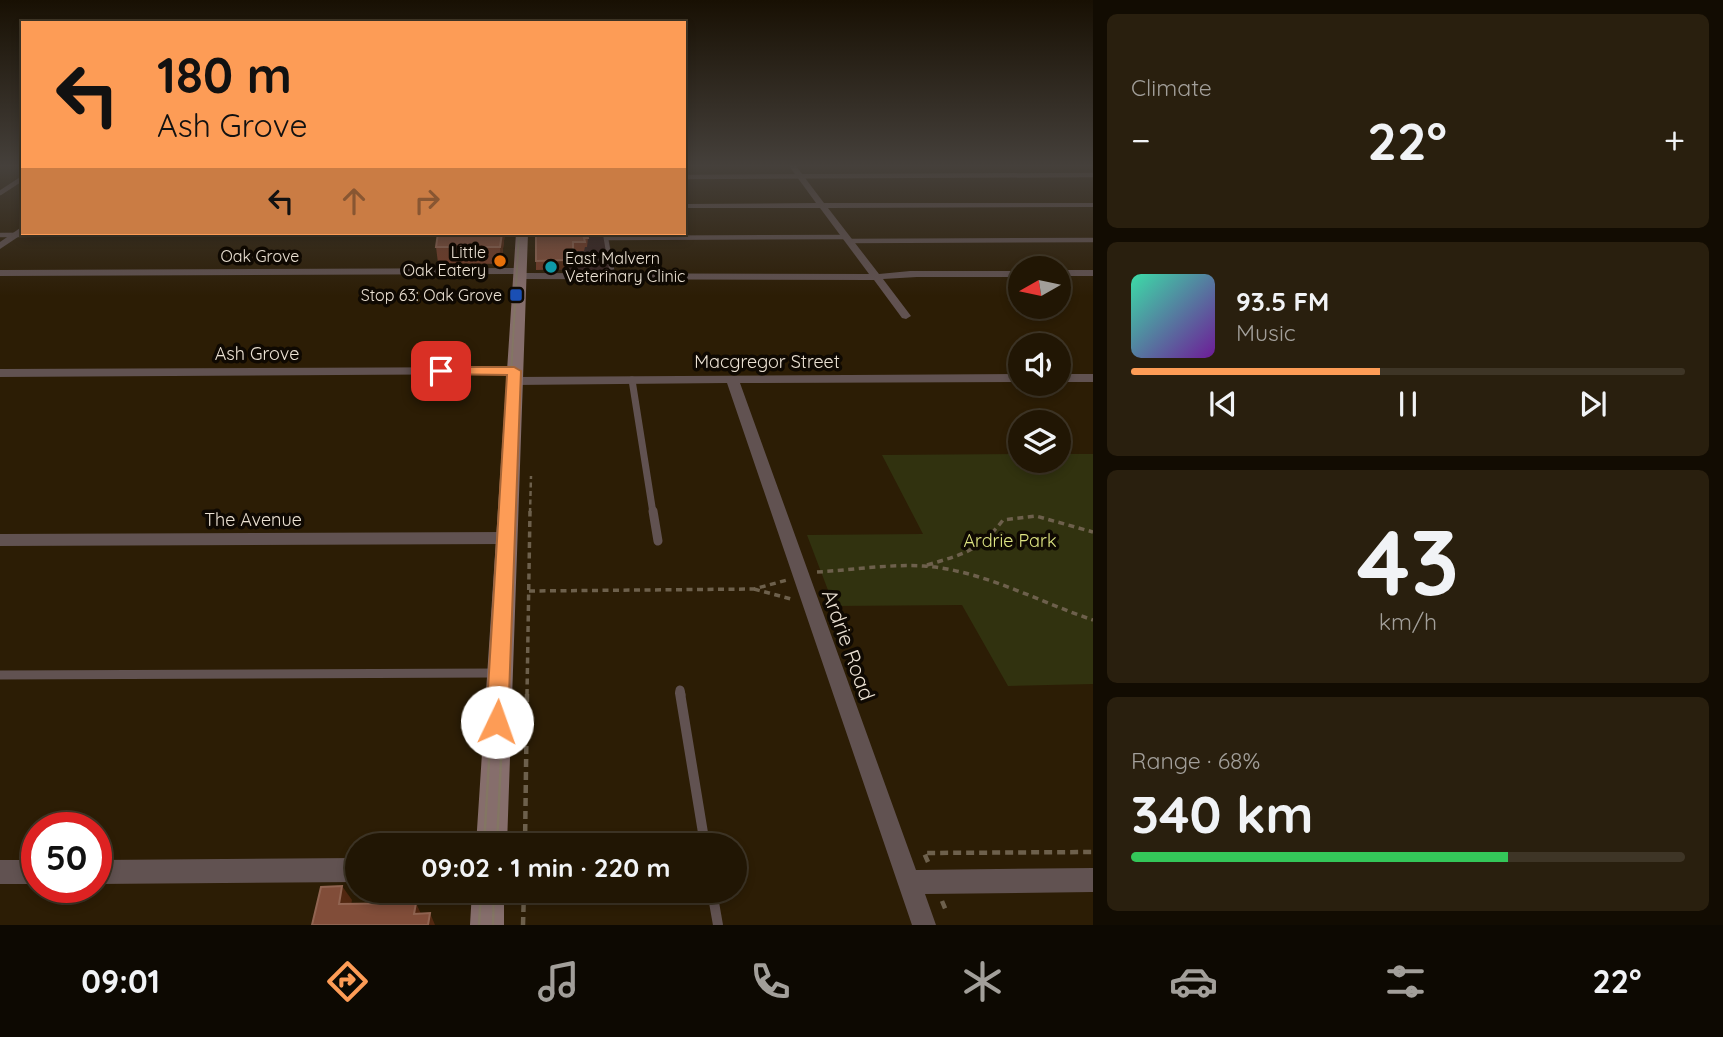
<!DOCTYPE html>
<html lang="en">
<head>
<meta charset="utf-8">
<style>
  body { margin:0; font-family:Quicksand,sans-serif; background:#291f0e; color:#f1f3f6; height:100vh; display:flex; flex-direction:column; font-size:26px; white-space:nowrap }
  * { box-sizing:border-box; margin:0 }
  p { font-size:23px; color:#a29f9a }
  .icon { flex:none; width:38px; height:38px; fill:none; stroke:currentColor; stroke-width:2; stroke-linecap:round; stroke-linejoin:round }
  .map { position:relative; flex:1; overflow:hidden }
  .sheet { display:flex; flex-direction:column; gap:14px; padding:14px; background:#120c02; width:630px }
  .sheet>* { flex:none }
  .hud { position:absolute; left:21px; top:21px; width:665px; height:214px; border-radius:0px; box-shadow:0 4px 10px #0003,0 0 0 2px #3e3526; background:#fd9c56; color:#111; overflow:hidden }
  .needle { width:46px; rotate:261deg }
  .fabs { position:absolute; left:1008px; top:256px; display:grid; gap:14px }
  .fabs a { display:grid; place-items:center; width:63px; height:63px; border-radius:50%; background:#211604; box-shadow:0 4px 10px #0003,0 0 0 2px #3e3526; font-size:35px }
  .speed { position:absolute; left:21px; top:812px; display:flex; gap:14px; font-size:35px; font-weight:700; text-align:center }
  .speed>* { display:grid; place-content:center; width:91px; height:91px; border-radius:50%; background:#211604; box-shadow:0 4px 10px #0003,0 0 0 2px #3e3526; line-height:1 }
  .speed .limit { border:10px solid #d22; background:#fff; color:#111 }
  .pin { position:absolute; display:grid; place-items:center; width:60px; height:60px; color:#fff; margin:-30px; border-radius:14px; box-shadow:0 4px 10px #0006 }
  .me { position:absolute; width:77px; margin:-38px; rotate:3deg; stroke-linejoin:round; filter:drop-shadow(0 0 5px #0008) }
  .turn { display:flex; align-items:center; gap:24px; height:147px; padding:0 21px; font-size:32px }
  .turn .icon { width:91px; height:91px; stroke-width:2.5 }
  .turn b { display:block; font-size:49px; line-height:60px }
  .lanes { display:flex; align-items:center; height:66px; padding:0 21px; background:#0003; justify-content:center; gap:35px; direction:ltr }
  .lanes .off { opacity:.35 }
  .big { font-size:52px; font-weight:800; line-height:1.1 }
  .sheet .widget { flex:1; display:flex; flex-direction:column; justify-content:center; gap:10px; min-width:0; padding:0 24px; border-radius:10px; background:#291f0e }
  .sheet .dial { align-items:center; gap:0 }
  .dial b { font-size:91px; line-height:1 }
  .song { display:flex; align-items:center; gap:21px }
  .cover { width:84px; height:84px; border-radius:10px; background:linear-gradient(135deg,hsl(160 70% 55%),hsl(280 70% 35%)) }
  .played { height:7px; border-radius:4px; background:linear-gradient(90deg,#fd9c56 45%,#3e3526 45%) }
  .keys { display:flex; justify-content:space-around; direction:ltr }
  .heat { display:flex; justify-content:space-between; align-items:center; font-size:38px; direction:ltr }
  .charge { height:10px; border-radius:5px; background:linear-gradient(90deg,#34c759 68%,#3e3526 0) }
  .trip { position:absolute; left:345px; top:833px; width:402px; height:70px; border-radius:35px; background:#211604; box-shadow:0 4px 10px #0003,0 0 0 2px #3e3526; font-weight:800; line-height:70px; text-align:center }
  .tab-bar { display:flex; height:112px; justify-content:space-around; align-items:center; background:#0d0902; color:#a29f9a }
  .tab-bar .icon { width:49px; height:49px }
  .tab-bar .selected { color:#fd9c56 }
  .tab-bar b { font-size:32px; color:#f1f3f6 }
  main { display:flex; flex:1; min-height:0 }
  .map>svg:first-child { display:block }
  .commercial { fill:#352220 }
  .green { fill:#31320f }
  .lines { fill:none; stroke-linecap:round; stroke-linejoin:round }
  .path-far2 { stroke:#6d604c; stroke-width:2.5; stroke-dasharray:5 3.5; stroke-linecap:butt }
  .path-far1 { stroke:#6d604c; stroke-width:3.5; stroke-dasharray:6 4.5; stroke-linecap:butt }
  .path { stroke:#6d604c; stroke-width:4.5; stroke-dasharray:8 5; stroke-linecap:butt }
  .service-far4 { stroke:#615251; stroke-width:4.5 }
  .service-far3 { stroke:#615251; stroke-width:5 }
  .service-far2 { stroke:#615251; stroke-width:7 }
  .service-far1 { stroke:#615251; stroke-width:9 }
  .service { stroke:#615251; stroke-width:10 }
  .minor { fill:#615251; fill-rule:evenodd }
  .secondary { fill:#866e6c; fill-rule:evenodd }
  .tram-far1 { stroke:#837663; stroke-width:2 }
  .tram { stroke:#837663; stroke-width:2.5 }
  .wall { fill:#743b26 }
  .shaded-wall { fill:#522811 }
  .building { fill:#814d39; stroke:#916451; stroke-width:2 }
  .route { fill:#fd9c56; stroke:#a46538; stroke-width:2 }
  .food-dot { fill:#e8710a; stroke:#0f0902; stroke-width:2.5 }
  .culture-dot { fill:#0f9aa8; stroke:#0f0902; stroke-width:2.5 }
  .transit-dot { fill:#1a4fb4; stroke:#0f0902; stroke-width:2.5 }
  .labels { text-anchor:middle; stroke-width:7; stroke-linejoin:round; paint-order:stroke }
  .far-poi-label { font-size:16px; fill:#ebe1d3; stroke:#0f0902; text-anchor:end }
  .far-street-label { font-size:16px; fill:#ebe1d3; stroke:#0f0902 }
  .street-label { font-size:18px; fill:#ebe1d3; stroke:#0f0902 }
  .park-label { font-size:18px; fill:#dfe583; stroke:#0f0902 }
  .near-street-label { font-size:21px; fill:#ebe1d3; stroke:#0f0902 }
</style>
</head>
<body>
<main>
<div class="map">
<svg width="1093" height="925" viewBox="0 0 1093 925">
  <rect width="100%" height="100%" fill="#2c1d05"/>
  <path class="commercial" d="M536 233H608L614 270H536Z"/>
  <path class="green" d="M1020 454V460H1059V454H1093V684L1008 686 962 605 834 606 807 535 923 534 882 455Z"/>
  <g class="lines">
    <path class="path-far2" d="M530 513 531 476"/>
    <path class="path-far1" d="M927 565C964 554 979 551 1003 520L1036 516 1093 532
      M817 572C852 570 889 564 924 566 982 570 1039 602 1093 620
      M754 589 791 599
      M529 591 754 589 787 580
      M527 695 530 511"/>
    <path class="path" d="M525 845 527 693
      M928 862 924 853 1093 852
      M942 901 947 913
      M523 925 524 891"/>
    <path class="service-far4" d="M684 177 1093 175
      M0 193 23 178
      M605 233 609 256
      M0 235 445 233
      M606 238 846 237
      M849 241 1093 240"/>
    <path class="service-far3" d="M609 255 613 276"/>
    <path class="service-far2" d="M632 380 653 513"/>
    <path class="service-far1" d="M653 511 658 541
      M0 675 495 673
      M680 690 681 695"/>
    <path class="service" d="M680 693 705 845
      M712 891 718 925"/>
    <path class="minor" d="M789 166H796L824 203H1093V207L828 208 879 274 910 271H1020V277H917L883 279 911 316 906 319 902 318 874 280 519 279 516 278V274L0 276V270L520 268 525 271 523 273 869 274 820 208H684V204L816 203Z
      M23 226 24 233 0 249V242Z
      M1059 270H1093V276H1059Z
      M514 367 518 368 520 371 518 374 0 377V369Z
      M1020 374V382L740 383 916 870 1093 868V892L925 894 936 925H912L727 383 514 385 508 381 514 377Z
      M1059 374H1093V382H1059Z
      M506 532 512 534 514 538 512 542 506 544 0 546V534Z
      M357 858V882L96 884V860Z
      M0 860H37V884H0Z"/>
    <path class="secondary" d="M516 233H528L507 845H476Z
      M472 891H504V925H470Z"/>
    <path class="tram-far1" d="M493 695 519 233
      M504 695 505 670"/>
    <path class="tram" d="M484 845 493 693
      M497 845 504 693
      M479 925 481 891
      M493 925 494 891"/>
  </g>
  <path class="wall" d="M505 233 501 264 438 263 436 247Z
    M536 233 588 238 587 247H585L584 251H573V260H566V269L536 270Z"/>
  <path class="shaded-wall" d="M502 233H505L501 264 500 247Z
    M566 260V269L555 270V261Z
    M342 886 352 900 349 917 339 904Z
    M416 903 422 916 414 914Z
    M430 913 435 925H428Z"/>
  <path class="building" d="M438 233H502L500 247H436Z
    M536 233H587L588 238H584L585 242H573V251H566V260L536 261Z
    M342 886 339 904 416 903 414 914 430 913 428 925H312L321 887Z"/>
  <linearGradient id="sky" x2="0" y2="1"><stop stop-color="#181003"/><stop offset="0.56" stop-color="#45403b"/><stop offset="1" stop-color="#45403b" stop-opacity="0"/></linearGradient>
  <rect width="1093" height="296" fill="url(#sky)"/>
  <path class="route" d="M441 367H514L521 371 508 722 505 730 497 733 489 730 486 722 507 375 436 374V368Z"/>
  <circle class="food-dot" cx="500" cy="261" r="7"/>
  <circle class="culture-dot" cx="551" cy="267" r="7"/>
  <rect class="transit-dot" x="509" y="288" width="14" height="14" rx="3.5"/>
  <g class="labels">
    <g class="far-poi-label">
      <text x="486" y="258">Little<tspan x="486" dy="18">Oak Eatery</tspan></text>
      <text x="565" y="264" text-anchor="start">East Malvern<tspan x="565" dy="18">Veterinary Clinic</tspan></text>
      <text x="502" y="301">Stop 63: Oak Grove</text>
    </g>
    <g class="far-street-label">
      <text x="260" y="262">Oak Grove</text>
    </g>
    <g class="street-label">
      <text x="257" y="360">Ash Grove</text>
      <text x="767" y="368">Macgregor Street</text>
      <text x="253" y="526">The Avenue</text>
    </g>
    <g class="park-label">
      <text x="1010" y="547">Ardrie Park</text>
    </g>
    <g class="near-street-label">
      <text transform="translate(848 645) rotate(70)" y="7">Ardrie Road</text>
    </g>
  </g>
</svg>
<div class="fabs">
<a><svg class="needle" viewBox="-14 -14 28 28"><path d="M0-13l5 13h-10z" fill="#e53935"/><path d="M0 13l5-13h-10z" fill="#a29f9a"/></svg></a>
<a><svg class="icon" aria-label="sound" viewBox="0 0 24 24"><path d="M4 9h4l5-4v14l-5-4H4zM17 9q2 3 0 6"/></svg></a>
<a><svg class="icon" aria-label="layers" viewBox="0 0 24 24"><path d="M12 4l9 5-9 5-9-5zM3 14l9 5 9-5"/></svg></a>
</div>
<div class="speed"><div class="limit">50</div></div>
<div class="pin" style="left:441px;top:371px;background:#d93025"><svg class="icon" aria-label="arrive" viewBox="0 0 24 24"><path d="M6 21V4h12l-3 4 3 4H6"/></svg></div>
<svg class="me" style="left:497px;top:722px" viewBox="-20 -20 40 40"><circle r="19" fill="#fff"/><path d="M0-13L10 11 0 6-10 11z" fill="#fd9c56"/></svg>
<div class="trip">09:02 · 1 min · 220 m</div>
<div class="hud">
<div class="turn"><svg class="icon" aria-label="left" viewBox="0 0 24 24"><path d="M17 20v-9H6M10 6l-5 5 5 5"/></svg><div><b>180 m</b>Ash Grove</div></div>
<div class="lanes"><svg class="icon" aria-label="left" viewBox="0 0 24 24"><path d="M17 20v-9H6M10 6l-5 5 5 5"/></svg><svg class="icon off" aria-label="ahead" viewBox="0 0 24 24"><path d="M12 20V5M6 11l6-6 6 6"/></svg><svg class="icon off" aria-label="right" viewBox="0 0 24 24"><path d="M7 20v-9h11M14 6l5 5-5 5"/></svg></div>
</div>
</div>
<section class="sheet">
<div class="widget"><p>Climate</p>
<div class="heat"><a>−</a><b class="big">22°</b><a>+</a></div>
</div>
<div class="widget">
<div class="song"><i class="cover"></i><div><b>93.5 FM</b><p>Music</p></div></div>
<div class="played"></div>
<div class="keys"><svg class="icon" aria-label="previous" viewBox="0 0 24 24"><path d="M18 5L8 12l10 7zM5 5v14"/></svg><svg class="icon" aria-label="pause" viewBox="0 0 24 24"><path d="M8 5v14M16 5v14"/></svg><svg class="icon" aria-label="next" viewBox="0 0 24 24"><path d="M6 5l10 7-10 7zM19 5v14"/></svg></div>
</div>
<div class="widget dial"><b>43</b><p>km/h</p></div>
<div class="widget"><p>Range · 68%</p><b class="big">340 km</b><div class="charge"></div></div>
</section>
</main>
<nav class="tab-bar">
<b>09:01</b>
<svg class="icon selected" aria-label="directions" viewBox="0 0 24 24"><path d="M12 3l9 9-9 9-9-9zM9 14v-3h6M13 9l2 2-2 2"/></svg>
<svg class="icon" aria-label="music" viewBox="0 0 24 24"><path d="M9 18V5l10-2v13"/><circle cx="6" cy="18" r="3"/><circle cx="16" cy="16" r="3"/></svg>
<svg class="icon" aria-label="phone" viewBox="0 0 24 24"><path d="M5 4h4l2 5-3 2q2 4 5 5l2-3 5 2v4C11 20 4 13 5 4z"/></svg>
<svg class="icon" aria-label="climate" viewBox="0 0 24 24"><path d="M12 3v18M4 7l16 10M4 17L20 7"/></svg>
<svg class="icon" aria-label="car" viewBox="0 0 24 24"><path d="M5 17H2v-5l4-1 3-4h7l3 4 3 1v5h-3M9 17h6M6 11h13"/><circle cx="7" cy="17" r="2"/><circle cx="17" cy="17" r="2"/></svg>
<svg class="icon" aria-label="filters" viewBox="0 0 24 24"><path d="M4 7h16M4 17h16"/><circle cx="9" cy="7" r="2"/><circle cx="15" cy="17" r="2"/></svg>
<b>22°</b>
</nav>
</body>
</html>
